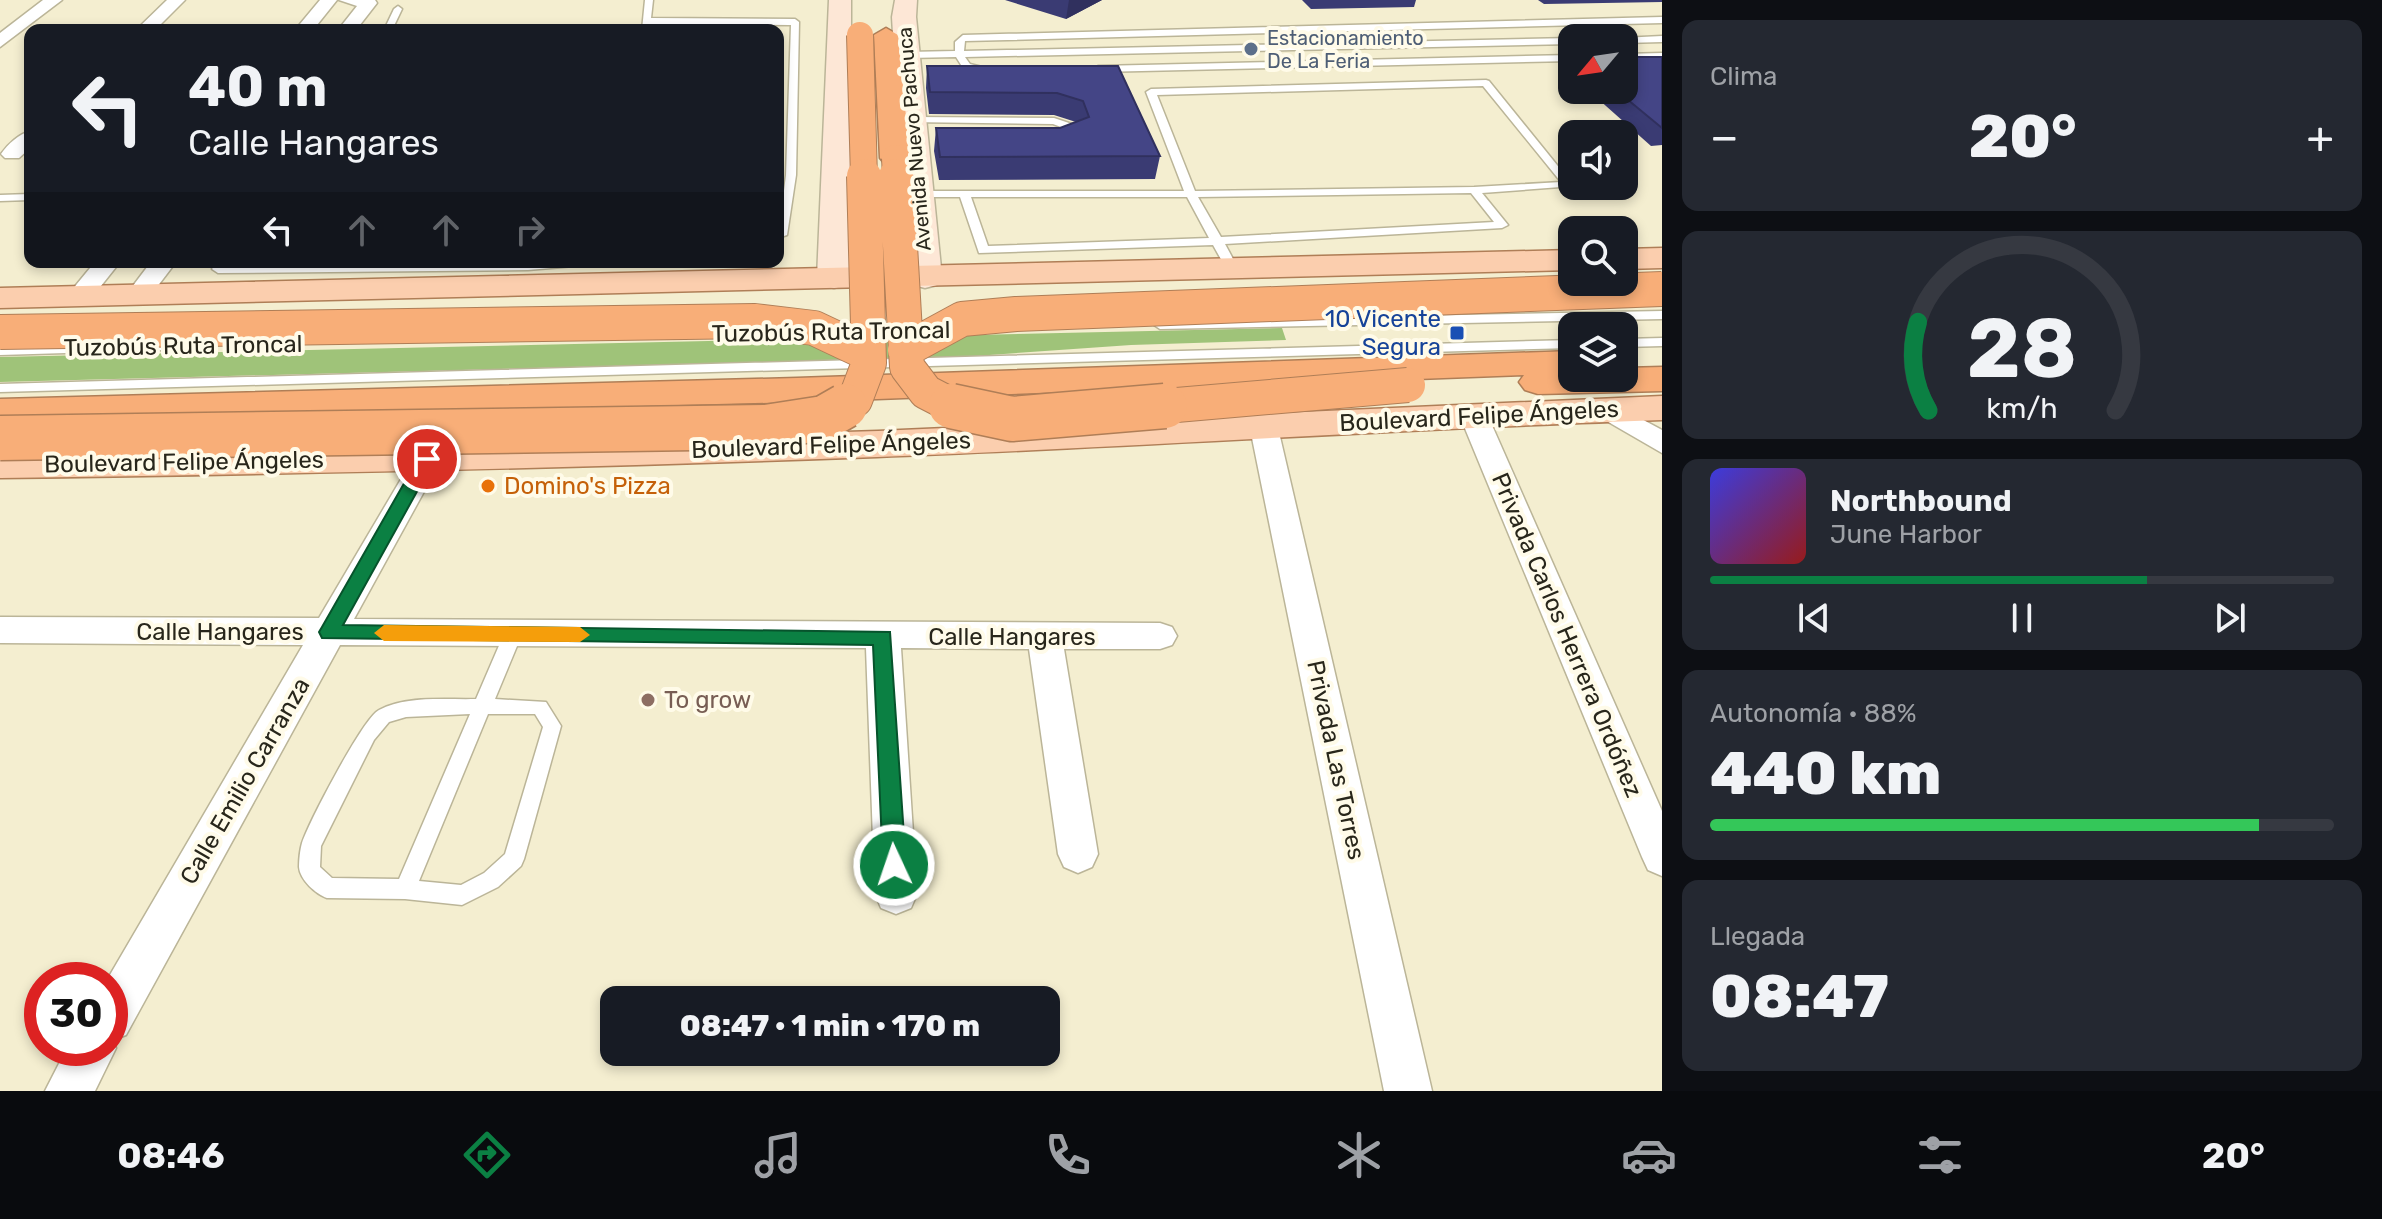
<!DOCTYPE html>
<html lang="es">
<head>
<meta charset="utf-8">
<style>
  body { margin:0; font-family:Rubik,sans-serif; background:#242831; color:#f1f3f6; height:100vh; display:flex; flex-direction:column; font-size:30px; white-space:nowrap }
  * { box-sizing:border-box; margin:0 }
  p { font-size:26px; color:#9ea1a6 }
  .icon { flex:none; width:44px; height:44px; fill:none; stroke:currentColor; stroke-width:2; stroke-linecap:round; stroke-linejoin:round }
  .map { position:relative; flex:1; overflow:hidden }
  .drawer { display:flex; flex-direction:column; gap:20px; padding:20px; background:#0d0f14; width:720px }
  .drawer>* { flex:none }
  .guide { position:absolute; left:24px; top:24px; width:760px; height:244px; border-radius:16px; box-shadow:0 4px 12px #0003; background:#171b24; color:#f1f3f6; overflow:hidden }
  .needle { width:52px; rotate:241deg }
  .controls { position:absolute; left:1558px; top:24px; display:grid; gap:16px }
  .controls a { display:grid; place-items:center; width:80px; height:80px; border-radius:16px; background:#171b24; box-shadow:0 4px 12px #0003; font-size:40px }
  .speed { position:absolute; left:24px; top:962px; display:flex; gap:16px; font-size:40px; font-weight:700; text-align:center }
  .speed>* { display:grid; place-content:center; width:104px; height:104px; border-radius:50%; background:#171b24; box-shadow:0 4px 12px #0003; line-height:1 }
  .speed .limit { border:12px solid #d22; background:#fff; color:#111 }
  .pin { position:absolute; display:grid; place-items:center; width:68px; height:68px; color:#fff; margin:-34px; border:4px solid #fff; border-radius:50%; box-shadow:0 2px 8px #0007 }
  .me { position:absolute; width:88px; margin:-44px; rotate:357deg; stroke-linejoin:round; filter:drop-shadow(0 0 6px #0008) }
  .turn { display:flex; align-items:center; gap:28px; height:168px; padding:0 32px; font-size:36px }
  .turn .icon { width:104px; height:104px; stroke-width:2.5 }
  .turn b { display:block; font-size:56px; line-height:68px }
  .lanes { display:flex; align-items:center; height:76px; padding:0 32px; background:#0003; justify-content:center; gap:40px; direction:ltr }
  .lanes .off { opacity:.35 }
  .big { font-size:60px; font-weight:800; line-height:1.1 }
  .drawer .tile { flex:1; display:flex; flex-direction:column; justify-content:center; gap:12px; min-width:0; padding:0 28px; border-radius:16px; background:#242831 }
  .drawer .dial { align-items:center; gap:0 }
  .dial svg { height:208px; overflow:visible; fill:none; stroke:#363941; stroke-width:7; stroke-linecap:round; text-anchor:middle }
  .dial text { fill:#f1f3f6; stroke:none }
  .song { display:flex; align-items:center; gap:24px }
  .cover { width:96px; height:96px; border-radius:12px; background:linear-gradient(135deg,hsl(240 70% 55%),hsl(0 70% 35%)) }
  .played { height:8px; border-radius:4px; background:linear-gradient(90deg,#0b8043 70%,#363941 70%) }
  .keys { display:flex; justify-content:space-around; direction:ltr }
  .heat { display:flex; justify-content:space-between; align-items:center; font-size:44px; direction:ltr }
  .charge { height:12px; border-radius:6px; background:linear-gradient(90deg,#34c759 88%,#363941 0) }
  .trip { position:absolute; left:600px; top:986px; width:460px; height:80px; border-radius:16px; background:#171b24; box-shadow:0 4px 12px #0003; font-weight:800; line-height:80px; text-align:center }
  .menu { display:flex; height:128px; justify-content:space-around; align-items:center; background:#090b0e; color:#9ea1a6 }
  .menu .icon { width:56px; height:56px }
  .menu .selected { color:#0b8043 }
  .menu b { font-size:36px; color:#f1f3f6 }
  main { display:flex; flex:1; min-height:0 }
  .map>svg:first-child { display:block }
  .forest { fill:#9fc379 }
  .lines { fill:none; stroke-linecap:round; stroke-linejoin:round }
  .lane-casing { stroke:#bbb598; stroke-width:3 }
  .street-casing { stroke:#bbb598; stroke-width:3 }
  .secondary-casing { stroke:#bbb598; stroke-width:3 }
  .primary-casing { stroke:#af7e57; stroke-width:3 }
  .highway-casing { stroke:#af7e57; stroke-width:3 }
  .lane { fill:#fff; fill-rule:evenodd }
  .street { fill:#fff; fill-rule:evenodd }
  .secondary { fill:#fde7d6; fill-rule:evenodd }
  .primary { fill:#fbceae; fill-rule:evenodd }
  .highway { fill:#f8ae78; fill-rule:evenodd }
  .highway-bridge-far2-casing { stroke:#af7e57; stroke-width:28; stroke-linecap:butt }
  .highway-bridge-far1-casing { stroke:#af7e57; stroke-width:36; stroke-linecap:butt }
  .highway-bridge-casing { stroke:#af7e57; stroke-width:47; stroke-linecap:butt }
  .highway-bridge-far2 { stroke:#f8ae78; stroke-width:26 }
  .highway-bridge-far1 { stroke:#f8ae78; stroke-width:34 }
  .highway-bridge { stroke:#f8ae78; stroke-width:44 }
  .wall { fill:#3a3b73 }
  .shaded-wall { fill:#30305e }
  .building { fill:#444586; stroke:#30305e; stroke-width:2 }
  .route { fill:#0b8043; stroke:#07532c; stroke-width:2 }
  .slow { fill:#f59e0b }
  .service-dot { fill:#5c6f8a; stroke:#fffbe9; stroke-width:3 }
  .transit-dot { fill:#1a4fb4; stroke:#fffbe9; stroke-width:3 }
  .food-dot { fill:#e8710a; stroke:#fffbe9; stroke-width:3 }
  .education-dot { fill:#8d6e63; stroke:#fffbe9; stroke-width:3 }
  .labels { text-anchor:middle; stroke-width:8; stroke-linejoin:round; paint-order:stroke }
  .far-service-label { font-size:20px; fill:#4e5e75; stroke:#fffbe9; text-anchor:start }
  .far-street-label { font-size:20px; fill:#28261b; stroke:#fffbe9 }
  .transit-label { font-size:24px; fill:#164399; stroke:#fffbe9; text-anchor:end }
  .street-label { font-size:24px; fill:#28261b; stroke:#fffbe9 }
  .food-label { font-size:24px; fill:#c56008; stroke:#fffbe9; text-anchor:start }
  .education-label { font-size:24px; fill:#785e54; stroke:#fffbe9; text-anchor:start }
</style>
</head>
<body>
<main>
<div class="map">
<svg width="1662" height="1091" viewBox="0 0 1662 1091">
  <rect width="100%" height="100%" fill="#f4eed0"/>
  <path class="forest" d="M1282 328 1286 340 1131 345 961 357 0 382V357Z"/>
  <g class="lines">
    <defs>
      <path id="lane" d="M645 0H653L651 18 795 19 799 22 796 175 787 235 778 238 786 175 791 25 651 24 650 30H642Z
        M398 6 402 9 392 30H384L394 9Z
        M1662 17V23L965 41 964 51 1572 38V44L965 57 970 64 990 69 992 71 987 74 963 68 956 57 908 58 903 55 908 52 955 51V42L963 35Z
        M1662 36V42L1624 43V38H1621Z
        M1662 53V59L1624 60V54Z
        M1572 55V61L1098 72 1093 69 1098 66Z
        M1486 80 1489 81 1574 186 1482 193 1508 225 1502 228 1225 244 1239 270 1233 274 1227 270 1213 245 979 253 960 197H919L913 194 919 191H1184L1146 92 1151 89ZM1483 86 1561 182 1474 187 1195 191 1157 95ZM1471 193 1494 222 1221 237 1198 197ZM971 197H1187L1209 238 988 246Z
        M913 117 1054 118 1078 126 1081 140 1072 142 1069 130 1053 124 909 122V118Z
        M30 194V200L0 201V195Z
        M218 262H230L228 265 580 262 574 266 528 270 218 273 212 269Z
        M1662 311V319L1160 329 1154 325 1160 321Z
        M1662 338V346L1624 347V339Z
        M1572 340V348L0 392V384Z
        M193 342 198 343V349L0 355V347Z
        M513 627 519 629 522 634 495 699 546 702 561 726 524 859 521 866 498 887 462 905 405 899 327 898C316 894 300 880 299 867 299 860 300 850 302 843 309 822 363 718 379 710 407 695 446 700 476 699L504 634 507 629ZM470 714 399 879 332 878 320 867 321 846 374 740 389 722 406 717ZM488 714H535L543 727 505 854 484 873 461 885 419 881Z"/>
      <path id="street" d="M43 0H62L0 47V33Z
        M167 0H185L155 30H136Z
        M320 0H337L313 30H295Z
        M339 0H375L377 3 356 30H338L357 6Z
        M30 131V148L19 158H5L1 154C8 144 19 134 30 131Z
        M95 262H120L89 301H71L67 296Z
        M151 262H176L147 300H129L126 295Z
        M1608 401 1662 430V453L1598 416 1594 410 1598 404Z
        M1473 405 1483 408 1487 414 1662 811V876L1648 870 1642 857 1459 414 1463 408Z
        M1264 419 1274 421 1278 428 1432 1091H1384L1250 428 1254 421Z
        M427 449 437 452 442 459 354 619 1160 623 1172 627 1177 636 1172 645 1160 649H1064L1098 854 1092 867 1078 873 1064 867 1058 854 1029 649 901 648 917 894 911 908 896 914 881 908 875 894 866 648 340 645 126 1035 113 1040 116 1048 95 1091H45L67 1048H110L107 980 303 645 0 643V617L319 618 417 452Z"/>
      <path id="secondary" d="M829 0H851V278L846 285 834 288 822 285 817 278Z
        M895 0H917L916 17 942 278 937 285 925 288 913 285 908 278 892 17Z"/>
      <path id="primary" d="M1662 248V268L1624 269V249Z
        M1572 250V270L0 308V288Z
        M1662 396V420C1400 429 1139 447 877 457 585 468 293 474 0 478V450L427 445 878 431Z"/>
      <path id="highway" d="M886 28 898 35 910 158 905 164H885L880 158 874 35Z
        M1572 351V378H1624V368L1662 367V391L1538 394 1525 390 1519 382 1524 375 797 402 0 423V399L797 378Z"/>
    </defs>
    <use href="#lane" class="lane-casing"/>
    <use href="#street" class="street-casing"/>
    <use href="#secondary" class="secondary-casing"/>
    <use href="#primary" class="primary-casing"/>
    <use href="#highway" class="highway-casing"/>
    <use href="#lane" class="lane"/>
    <use href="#street" class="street"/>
    <use href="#secondary" class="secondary"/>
    <use href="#primary" class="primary"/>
    <use href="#highway" class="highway"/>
    <defs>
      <path id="highway-bridge-far2" d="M860 35 864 178
        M895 158 896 178"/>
      <path id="highway-bridge-far1" d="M896 176 907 367 926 392 957 408
        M0 332 755 321 814 328 867 353
        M905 350 962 319 1016 314 1662 289
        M842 408 855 400 869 363 864 176
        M1142 408 1408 385"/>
      <path id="highway-bridge" d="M951 406 1012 419 1165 406
        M0 438 766 427 824 418 845 406"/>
    </defs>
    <use href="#highway-bridge-far2" class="highway-bridge-far2-casing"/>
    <use href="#highway-bridge-far1" class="highway-bridge-far1-casing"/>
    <use href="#highway-bridge" class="highway-bridge-casing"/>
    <use href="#highway-bridge-far2" class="highway-bridge-far2"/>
    <use href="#highway-bridge-far1" class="highway-bridge-far1"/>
    <use href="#highway-bridge" class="highway-bridge"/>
  </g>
  <path class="wall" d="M1005 0H1102L1066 19Z
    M1302 0H1416L1414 7 1311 9Z
    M1538 0H1662V2L1544 4Z
    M1662 57V145L1651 146 1588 90H1624Z
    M927 66H1118L1160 156 1155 179 939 180 934 151 936 128H1060L1076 122 1054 115 929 114 926 88Z"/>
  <path class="shaded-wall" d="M1069 0H1102L1066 19Z"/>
  <path class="building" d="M1624 57H1662V128L1616 90H1624Z
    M927 66H1118L1160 156 940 157 936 128H1060L1089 117 1083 101 1057 93 930 92Z"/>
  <path class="route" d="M427 453 435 459 343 625 890 632 906 865 902 873 894 876 886 873 883 865 873 645 322 638 319 632 322 627 418 459Z"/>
  <path class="slow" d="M384 625 580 627 590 635 580 642 384 641 374 633Z"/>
  <circle class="service-dot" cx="1251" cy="49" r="8"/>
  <rect class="transit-dot" x="1449" y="325" width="16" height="16" rx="4"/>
  <circle class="food-dot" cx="488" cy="486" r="8"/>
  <circle class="education-dot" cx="648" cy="700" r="8"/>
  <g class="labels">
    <g class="far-service-label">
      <text x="1267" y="45">Estacionamiento<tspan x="1267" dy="23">De La Feria</tspan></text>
    </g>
    <g class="far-street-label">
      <text transform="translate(914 139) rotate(-95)" y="7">Avenida Nuevo Pachuca</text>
    </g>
    <g class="transit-label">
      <text x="1441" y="327">10 Vicente<tspan x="1441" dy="28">Segura</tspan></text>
    </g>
    <g class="street-label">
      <text transform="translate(831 332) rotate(-1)" y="8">Tuzobús Ruta Troncal</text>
      <text transform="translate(183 346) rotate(-1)" y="8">Tuzobús Ruta Troncal</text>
      <text transform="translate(1479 416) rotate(-3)" y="8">Boulevard Felipe Ángeles</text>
      <text transform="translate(831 445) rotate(-2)" y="8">Boulevard Felipe Ángeles</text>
      <text transform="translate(184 462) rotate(-1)" y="8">Boulevard Felipe Ángeles</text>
      <text x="220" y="640">Calle Hangares</text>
      <text transform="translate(1567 635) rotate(67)" y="8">Privada Carlos Herrera Ordóñez</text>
      <text x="1012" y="645">Calle Hangares</text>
      <text transform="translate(1336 760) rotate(78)" y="8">Privada Las Torres</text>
      <text transform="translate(245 781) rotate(-60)" y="8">Calle Emilio Carranza</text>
    </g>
    <g class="food-label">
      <text x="504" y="494">Domino's Pizza</text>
    </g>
    <g class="education-label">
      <text x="664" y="708">To grow</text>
    </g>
  </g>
</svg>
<div class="controls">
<a><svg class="needle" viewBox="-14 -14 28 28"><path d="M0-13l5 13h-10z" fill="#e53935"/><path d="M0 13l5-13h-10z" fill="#9ea1a6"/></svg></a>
<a><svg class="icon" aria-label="sound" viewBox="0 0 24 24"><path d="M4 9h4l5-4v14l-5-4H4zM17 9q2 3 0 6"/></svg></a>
<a><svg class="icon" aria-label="search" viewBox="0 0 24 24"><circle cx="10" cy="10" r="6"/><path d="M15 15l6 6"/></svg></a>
<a><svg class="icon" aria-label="layers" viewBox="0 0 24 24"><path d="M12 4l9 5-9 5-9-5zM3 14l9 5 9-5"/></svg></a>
</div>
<div class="speed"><div class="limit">30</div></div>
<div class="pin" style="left:427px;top:459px;background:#d93025"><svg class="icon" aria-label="arrive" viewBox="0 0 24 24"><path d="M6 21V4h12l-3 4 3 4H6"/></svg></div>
<svg class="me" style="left:894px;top:865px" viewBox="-20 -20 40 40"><circle r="17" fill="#0b8043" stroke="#fff" stroke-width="3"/><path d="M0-11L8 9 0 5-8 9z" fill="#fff"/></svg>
<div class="trip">08:47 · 1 min · 170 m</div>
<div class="guide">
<div class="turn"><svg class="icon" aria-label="left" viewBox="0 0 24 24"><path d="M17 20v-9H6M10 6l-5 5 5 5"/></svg><div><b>40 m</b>Calle Hangares</div></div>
<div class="lanes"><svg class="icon" aria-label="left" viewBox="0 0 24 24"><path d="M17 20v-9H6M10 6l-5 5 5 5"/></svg><svg class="icon off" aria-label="ahead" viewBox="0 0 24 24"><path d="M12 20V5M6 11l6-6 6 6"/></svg><svg class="icon off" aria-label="ahead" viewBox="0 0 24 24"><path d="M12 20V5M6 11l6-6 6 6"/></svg><svg class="icon off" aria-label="right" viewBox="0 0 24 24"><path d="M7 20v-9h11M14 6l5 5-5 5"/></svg></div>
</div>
</div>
<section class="drawer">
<div class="tile"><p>Clima</p>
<div class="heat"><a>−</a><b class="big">20°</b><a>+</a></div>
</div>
<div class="tile dial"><svg viewBox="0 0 100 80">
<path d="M14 69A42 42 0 1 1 86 69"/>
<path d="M14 69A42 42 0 0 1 10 35" stroke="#0b8043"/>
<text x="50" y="56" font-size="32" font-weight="700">28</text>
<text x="50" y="72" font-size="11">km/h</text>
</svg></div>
<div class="tile">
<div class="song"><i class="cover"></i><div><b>Northbound</b><p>June Harbor</p></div></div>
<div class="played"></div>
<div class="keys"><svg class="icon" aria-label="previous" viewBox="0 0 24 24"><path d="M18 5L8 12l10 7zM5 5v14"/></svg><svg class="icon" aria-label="pause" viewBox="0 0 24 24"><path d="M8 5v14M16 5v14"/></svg><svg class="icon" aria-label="next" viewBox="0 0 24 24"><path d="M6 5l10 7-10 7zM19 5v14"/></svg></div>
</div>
<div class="tile"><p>Autonomía · 88%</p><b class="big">440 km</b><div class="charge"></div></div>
<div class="tile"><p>Llegada</p><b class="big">08:47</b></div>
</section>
</main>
<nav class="menu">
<b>08:46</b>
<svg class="icon selected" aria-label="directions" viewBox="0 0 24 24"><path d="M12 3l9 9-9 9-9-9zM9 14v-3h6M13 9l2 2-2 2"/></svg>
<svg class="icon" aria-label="music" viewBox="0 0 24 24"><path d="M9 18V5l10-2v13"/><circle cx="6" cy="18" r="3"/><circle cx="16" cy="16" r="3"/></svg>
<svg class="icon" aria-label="phone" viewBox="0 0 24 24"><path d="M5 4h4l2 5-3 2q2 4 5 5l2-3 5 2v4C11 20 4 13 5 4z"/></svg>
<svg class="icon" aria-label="climate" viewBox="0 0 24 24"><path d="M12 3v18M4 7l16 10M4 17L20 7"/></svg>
<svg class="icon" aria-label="car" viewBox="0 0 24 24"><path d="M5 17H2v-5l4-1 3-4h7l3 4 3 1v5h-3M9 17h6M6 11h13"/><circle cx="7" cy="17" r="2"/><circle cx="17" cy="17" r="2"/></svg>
<svg class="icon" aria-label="filters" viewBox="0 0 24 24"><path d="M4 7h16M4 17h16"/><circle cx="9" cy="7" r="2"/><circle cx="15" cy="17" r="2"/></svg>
<b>20°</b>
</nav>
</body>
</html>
